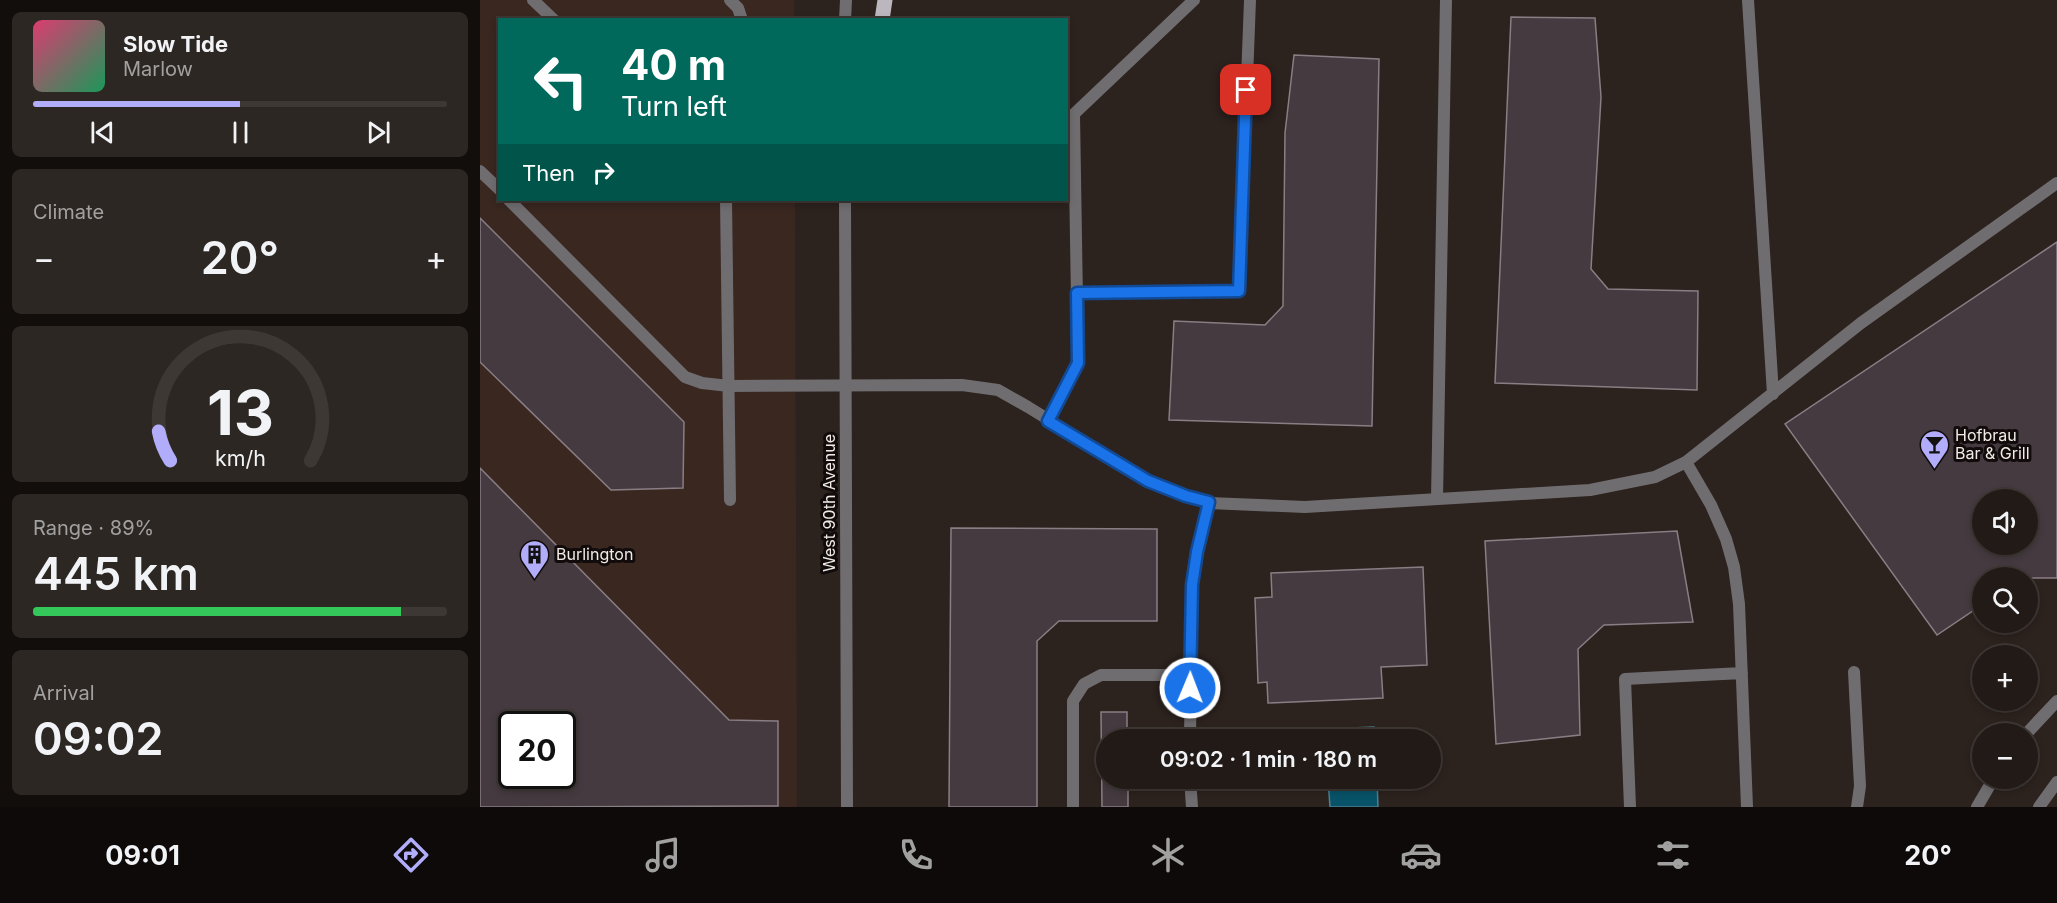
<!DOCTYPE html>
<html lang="en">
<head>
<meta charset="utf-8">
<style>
  body { margin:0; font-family:Inter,sans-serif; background:#2d2723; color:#f1f3f6; height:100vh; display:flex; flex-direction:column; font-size:22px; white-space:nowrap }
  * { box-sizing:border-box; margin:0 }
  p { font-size:20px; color:#a2a1a1 }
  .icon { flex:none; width:33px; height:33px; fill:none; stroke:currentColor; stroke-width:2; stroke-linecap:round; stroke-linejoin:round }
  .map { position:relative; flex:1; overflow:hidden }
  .sheet { display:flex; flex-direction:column; gap:12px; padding:12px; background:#120e0c; width:480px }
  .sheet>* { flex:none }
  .banner { position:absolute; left:18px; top:18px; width:570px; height:183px; border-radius:0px; box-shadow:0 3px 9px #0003,0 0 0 2px #3e3835; background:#00695c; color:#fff; overflow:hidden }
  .buttons { position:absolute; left:1492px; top:489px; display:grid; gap:12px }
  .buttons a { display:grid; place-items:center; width:66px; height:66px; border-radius:50%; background:#211a16; box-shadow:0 3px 9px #0003,0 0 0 2px #3e3835; font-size:30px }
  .speed { position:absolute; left:18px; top:711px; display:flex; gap:12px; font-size:30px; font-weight:700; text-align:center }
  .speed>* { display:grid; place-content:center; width:78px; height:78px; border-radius:50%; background:#211a16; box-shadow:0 3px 9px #0003,0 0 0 2px #3e3835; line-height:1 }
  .speed .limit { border:3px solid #111; border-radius:9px; background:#fff; color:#111 }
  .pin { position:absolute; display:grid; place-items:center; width:51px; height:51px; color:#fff; margin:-26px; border-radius:12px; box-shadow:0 3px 9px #0006 }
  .me { position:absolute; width:66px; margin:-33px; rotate:1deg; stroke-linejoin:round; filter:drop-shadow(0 0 4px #0008) }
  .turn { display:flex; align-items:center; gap:21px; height:126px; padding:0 24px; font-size:27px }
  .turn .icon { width:78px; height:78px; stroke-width:2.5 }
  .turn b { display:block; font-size:42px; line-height:51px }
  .then { display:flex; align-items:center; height:57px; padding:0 24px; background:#0003; gap:12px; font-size:22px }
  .big { font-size:45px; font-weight:600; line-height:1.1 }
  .sheet .widget { flex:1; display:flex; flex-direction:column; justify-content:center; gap:9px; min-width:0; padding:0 21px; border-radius:9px; background:#2d2723 }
  .sheet .dial { align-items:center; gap:0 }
  .dial svg { height:156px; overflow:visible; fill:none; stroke:#3e3835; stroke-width:7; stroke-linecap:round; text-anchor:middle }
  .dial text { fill:#f1f3f6; stroke:none }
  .song { display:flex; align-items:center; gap:18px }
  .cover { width:72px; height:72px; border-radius:9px; background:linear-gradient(135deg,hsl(340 70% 55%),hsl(150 70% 35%)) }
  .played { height:6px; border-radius:3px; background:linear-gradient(90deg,#b1adfa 50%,#3e3835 50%) }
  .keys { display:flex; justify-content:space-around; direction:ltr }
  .heat { display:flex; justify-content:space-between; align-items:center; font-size:33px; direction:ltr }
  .charge { height:9px; border-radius:4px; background:linear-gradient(90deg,#34c759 89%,#3e3835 0) }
  .trip { position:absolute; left:616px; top:729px; width:345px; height:60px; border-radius:30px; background:#211a16; box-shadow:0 3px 9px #0003,0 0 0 2px #3e3835; font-weight:600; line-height:60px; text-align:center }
  .tabs { display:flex; height:96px; justify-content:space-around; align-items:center; background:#0d0a09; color:#a2a1a1 }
  .tabs .icon { width:42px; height:42px }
  .tabs .on { color:#b1adfa }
  .tabs b { font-size:27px; color:#f1f3f6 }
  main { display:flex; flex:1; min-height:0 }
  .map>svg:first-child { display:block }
  .commercial { fill:#392720; fill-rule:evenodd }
  .water { fill:#085369; stroke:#4e808f; stroke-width:1.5 }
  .building { fill:#443a40; stroke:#8a7e85; stroke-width:1.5; fill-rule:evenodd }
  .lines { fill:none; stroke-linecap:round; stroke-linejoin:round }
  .service { stroke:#706d71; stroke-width:12 }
  .tertiary { stroke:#706d71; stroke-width:12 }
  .primary { stroke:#bcb6bf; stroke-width:15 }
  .route-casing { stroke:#114b97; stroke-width:15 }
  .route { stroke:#1a73e8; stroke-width:10 }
  .labels { text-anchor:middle; stroke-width:6; stroke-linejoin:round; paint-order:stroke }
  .poi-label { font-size:16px; fill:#f1eae7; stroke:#110c0b; text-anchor:start }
  .street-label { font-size:16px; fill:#f1eae7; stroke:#110c0b }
</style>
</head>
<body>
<main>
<section class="sheet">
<div class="widget">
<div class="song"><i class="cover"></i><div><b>Slow Tide</b><p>Marlow</p></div></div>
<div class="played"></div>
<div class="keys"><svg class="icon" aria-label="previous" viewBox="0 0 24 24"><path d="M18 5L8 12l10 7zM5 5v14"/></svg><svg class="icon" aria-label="pause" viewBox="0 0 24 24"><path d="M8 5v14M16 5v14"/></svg><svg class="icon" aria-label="next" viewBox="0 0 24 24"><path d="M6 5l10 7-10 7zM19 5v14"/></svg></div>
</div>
<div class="widget"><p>Climate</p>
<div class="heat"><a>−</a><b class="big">20°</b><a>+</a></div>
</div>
<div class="widget dial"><svg viewBox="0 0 100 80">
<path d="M14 69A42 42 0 1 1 86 69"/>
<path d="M14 69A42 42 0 0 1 8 54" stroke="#b1adfa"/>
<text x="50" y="56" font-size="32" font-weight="700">13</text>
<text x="50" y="72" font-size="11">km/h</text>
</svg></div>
<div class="widget"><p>Range · 89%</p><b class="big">445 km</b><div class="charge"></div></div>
<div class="widget"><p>Arrival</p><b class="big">09:02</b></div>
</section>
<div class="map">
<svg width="1577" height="807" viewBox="0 0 1577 807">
  <rect width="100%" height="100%" fill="#2c221e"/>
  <path class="commercial" d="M0 0H314V19L20 20V200H315L317 807H0ZM32 724H82V776H32Z"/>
  <path class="water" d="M894 727 895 739H847L846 729Z
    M848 779H897L898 807H850Z"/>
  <path class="building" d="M1031 17 1115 18 1121 97 1111 269 1128 289 1218 291 1217 390 1015 383Z
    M814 55 899 59 892 426 689 420 694 321 785 325 803 306 805 133Z
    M0 218 204 422 203 488 131 490 0 362Z
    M1577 242V578H1503V604L1457 635 1305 424ZM1503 500H1548V544H1503Z
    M0 468 249 720 298 721V806L0 807ZM32 724H82V776H32Z
    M471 528 677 529V621H579L557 641V807H469Z
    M1197 531 1213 622 1124 625 1098 649 1100 735 1016 744 1005 541Z
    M943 567 947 665 901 667 903 698 788 703 787 682 778 683 775 598 792 597 791 573Z
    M621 712H647V740H627V778H648V807H622Z"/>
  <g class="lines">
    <path class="service" d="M53 0 74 20
      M250 0 258 8 262 20
      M1268 0 1293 394
      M0 171 20 190
      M29 200 205 377 222 383 249 386 482 385 518 390 548 407 668 481 706 496 729 503 825 507 1110 490 1175 477 1206 462 1381 323 1577 183
      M246 200 250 500
      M597 293 759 291 770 0
      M568 421 598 363 594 114 714 0
      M1206 462 1231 505 1246 539 1254 567 1259 604 1267 807
      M957 499 966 0
      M1374 672 1380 786 1377 807
      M710 740 712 585 717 553 729 503
      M710 778 712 807
      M593 807V701L604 684 621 675H710
      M1150 807 1145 679 1262 673"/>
    <path class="tertiary" d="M365 20 366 0
      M365 200 367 807
      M1546 734 1577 701
      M1497 807 1514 778
      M1559 807 1577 782"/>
    <path class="primary" d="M402 20 405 0"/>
  </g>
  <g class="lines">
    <defs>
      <path id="route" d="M710 688 712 585 717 552 729 502 706 496 668 481 568 421 598 363 597 293 759 291 766 90"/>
    </defs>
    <use href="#route" class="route-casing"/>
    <use href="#route" class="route"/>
  </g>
  <defs>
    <symbol id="bar-pin" viewBox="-11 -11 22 30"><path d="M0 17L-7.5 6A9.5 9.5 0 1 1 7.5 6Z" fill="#b1adfa" stroke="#110c0b"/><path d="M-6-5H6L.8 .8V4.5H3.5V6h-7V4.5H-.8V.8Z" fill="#111"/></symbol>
    <symbol id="building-pin" viewBox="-11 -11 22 30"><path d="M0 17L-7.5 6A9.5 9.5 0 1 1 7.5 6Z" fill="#b1adfa" stroke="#110c0b"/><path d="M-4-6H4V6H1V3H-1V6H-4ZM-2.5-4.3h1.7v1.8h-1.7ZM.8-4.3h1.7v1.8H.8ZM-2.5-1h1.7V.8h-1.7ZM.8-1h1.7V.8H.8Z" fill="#111"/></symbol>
  </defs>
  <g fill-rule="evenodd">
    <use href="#bar-pin" x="1438" y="428" width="33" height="45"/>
    <use href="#building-pin" x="38" y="538" width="33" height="45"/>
  </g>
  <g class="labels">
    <g class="poi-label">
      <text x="1475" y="441">Hofbrau<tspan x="1475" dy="18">Bar &amp; Grill</tspan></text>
      <text x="76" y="560">Burlington</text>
    </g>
    <g class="street-label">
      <text transform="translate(349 503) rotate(-90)" y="6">West 90th Avenue</text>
    </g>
  </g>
</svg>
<div class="buttons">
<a><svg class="icon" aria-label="sound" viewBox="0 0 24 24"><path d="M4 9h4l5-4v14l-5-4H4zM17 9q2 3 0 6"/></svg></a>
<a><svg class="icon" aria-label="search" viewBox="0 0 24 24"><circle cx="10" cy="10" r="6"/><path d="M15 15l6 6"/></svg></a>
<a>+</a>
<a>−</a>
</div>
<div class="speed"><div class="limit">20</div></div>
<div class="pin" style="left:766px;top:90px;background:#d93025"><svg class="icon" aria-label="arrive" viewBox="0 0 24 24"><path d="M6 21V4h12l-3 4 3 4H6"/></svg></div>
<svg class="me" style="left:710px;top:688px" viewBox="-20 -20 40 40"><circle r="17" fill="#1a73e8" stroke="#fff" stroke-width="3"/><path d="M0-11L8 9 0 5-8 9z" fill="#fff"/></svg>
<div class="trip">09:02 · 1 min · 180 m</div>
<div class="banner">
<div class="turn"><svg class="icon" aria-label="left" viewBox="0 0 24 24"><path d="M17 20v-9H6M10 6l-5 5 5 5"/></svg><div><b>40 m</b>Turn left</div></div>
<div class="then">Then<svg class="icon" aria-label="right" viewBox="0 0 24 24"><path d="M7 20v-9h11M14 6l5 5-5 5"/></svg></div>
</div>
</div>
</main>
<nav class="tabs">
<b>09:01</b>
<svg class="icon on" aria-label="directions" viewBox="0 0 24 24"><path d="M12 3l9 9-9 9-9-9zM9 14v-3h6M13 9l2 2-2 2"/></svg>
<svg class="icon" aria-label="music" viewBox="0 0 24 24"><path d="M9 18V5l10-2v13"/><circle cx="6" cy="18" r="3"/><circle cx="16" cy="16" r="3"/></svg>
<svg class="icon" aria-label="phone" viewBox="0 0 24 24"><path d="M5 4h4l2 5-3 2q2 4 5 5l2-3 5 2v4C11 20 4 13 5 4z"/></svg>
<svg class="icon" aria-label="climate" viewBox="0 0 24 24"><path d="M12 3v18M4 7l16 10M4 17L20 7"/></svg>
<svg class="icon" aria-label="car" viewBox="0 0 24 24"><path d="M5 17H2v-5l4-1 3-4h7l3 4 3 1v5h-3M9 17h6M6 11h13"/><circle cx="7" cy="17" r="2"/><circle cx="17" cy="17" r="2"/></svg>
<svg class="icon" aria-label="filters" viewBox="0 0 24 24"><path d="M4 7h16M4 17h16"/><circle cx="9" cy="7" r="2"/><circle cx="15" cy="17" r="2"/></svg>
<b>20°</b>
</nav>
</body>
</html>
